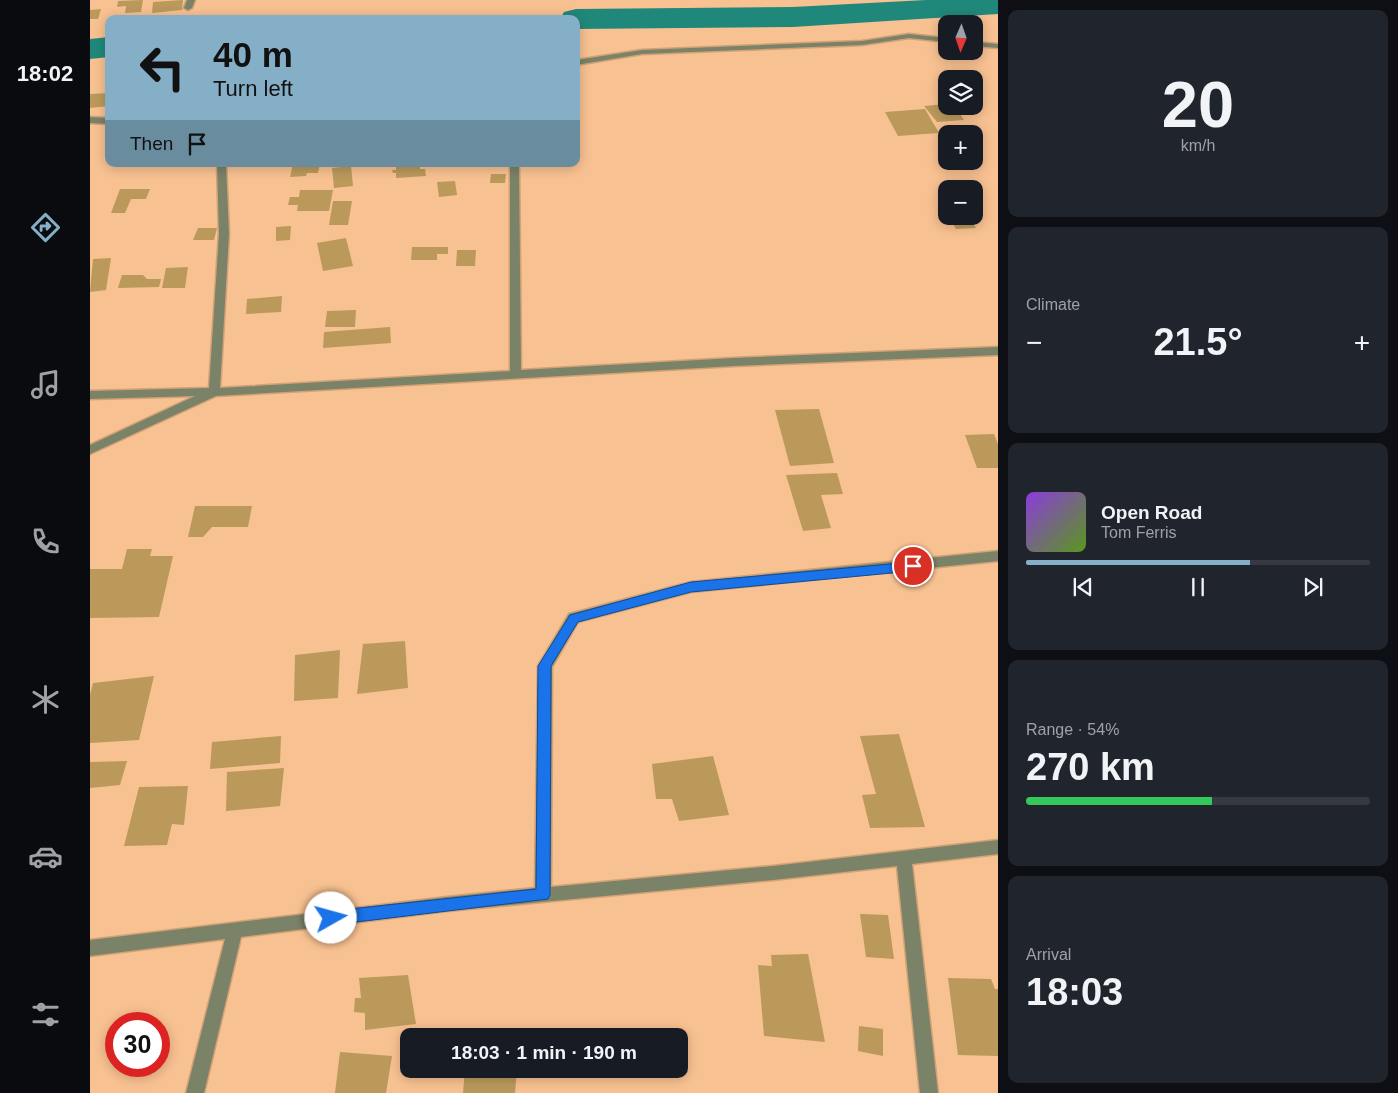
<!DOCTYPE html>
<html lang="en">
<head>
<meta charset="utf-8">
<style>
  body { margin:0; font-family:Arial,sans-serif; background:#20242c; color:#f1f3f6; height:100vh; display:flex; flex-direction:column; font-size:19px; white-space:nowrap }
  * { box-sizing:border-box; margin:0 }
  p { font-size:16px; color:#9ea1a6 }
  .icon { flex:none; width:28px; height:28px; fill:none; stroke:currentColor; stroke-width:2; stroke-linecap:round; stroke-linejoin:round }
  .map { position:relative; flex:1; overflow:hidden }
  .side { display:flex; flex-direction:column; gap:10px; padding:10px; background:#0d0f14; width:400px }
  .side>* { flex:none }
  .top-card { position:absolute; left:15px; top:15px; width:475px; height:152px; border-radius:10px; box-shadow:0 2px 12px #0003; background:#85afc7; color:#111; overflow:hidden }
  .needle { width:32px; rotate:182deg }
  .controls { position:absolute; left:848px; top:15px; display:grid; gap:10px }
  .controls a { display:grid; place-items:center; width:45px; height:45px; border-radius:10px; background:#171b24; box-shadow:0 2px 12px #0003; font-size:25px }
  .speed { position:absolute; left:15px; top:1012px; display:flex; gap:10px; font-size:25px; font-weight:700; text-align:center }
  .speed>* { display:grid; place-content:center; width:65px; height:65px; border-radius:50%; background:#171b24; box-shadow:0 2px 12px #0003; line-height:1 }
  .speed .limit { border:8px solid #d22; background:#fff; color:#111 }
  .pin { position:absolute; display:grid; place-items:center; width:42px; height:42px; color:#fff; margin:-21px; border:2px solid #fff; border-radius:50%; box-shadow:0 1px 5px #0007 }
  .me { position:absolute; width:55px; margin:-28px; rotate:83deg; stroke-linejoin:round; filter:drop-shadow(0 0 4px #0008) }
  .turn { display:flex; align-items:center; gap:18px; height:105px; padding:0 25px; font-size:22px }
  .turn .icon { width:65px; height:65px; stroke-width:2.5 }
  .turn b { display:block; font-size:35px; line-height:42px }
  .then { display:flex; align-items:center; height:48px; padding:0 25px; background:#0003; gap:10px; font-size:19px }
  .big { font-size:38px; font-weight:800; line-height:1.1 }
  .side .widget { flex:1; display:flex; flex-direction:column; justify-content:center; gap:8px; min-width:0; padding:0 18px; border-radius:10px; background:#20242c }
  .side .dial { align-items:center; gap:0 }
  .dial b { font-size:65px; line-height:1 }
  .song { display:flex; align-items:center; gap:15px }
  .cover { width:60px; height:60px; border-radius:8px; background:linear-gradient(135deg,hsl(270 70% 55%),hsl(90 70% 35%)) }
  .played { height:5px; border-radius:2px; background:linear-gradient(90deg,#85afc7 65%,#363941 65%) }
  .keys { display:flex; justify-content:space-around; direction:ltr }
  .heat { display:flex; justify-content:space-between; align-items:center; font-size:28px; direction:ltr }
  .charge { height:8px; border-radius:4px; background:linear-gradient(90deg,#34c759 54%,#363941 0) }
  .trip { position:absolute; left:310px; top:1028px; width:288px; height:50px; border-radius:10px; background:#171b24; box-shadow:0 2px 12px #0003; font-weight:800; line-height:50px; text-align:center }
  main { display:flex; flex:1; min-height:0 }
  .dock { display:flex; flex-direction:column; width:90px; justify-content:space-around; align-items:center; background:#090b0e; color:#9ea1a6 }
  .dock .icon { width:35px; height:35px }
  .dock .active { color:#85afc7 }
  .dock b { font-size:22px; color:#f1f3f6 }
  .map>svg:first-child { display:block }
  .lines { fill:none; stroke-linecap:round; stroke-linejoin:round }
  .river { fill:#20887a; fill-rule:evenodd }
  .building { fill:#ba995b }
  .minor-casing { stroke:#d2a277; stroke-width:3 }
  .minor { fill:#7a8268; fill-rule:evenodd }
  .route { fill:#1a73e8; stroke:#114b97 }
</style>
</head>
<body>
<main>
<nav class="dock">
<b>18:02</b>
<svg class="icon active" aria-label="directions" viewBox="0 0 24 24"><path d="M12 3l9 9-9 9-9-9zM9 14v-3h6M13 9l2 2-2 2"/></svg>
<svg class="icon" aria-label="music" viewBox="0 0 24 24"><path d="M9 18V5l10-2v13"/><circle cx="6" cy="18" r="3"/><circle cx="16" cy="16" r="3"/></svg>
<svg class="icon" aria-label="phone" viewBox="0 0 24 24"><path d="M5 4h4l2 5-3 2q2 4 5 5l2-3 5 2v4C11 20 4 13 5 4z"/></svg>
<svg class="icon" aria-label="climate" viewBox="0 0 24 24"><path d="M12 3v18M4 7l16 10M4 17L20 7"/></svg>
<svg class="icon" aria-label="car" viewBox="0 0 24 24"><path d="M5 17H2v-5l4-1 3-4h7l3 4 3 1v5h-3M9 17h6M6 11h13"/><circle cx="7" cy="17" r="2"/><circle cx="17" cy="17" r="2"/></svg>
<svg class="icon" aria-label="filters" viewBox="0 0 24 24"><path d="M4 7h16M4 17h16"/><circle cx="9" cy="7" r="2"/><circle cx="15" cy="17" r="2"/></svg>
</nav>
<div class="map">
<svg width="908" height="1093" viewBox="0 0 908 1093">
  <rect width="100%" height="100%" fill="#f8c191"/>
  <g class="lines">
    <path class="river" d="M836 0H908V14L703 27 486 29V19H470L474 12 486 9 703 7Z
      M19 37V57L0 59V39Z"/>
  </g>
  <path class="building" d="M53 0 51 12 35 13 36 6 27 7 28 1Z
    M93 0 92 10 62 13 63 2Z
    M11 9 8 19H0V10Z
    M19 93V106L0 108V94Z
    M856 104V106H865L874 120 847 122 834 106Z
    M835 109 849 133 808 136 795 112Z
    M203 164H230L228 173H217L216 176 200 177Z
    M330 164V169H335L336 176 306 178V173H303L302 170H306V166Z
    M261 166 263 186 244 188 242 168Z
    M401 174H416L415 183H400Z
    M365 181 367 195 349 197 347 182Z
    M30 189H60L56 199H41L35 213H21Z
    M210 190H243L239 211H207L208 205H198L200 197H209Z
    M243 201H262L258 225H239Z
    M858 216H879L886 228 866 229Z
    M201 226 200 240 186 241V227Z
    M108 228H127L124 240H103Z
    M256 238 263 266 233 271 227 243Z
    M322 247H358V254H347V260H321Z
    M367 250H386L385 266H366Z
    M21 258 16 290 0 292 3 259Z
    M98 267 95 288H72L76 268Z
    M32 275H53L57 279H71L69 287 28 288Z
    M192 296 191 312 156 314 157 299Z
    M266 310 265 327H235L237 311Z
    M300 327 301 343 233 348 234 332Z
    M729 409 744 463 700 466 685 410Z
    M904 434 908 444V468H887L875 435Z
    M747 473 753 494 731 495 741 528 713 531 696 475Z
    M105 506H162L158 527H122L113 537H98Z
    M37 549H62L60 556H83L69 617 0 618V569H32Z
    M315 641 318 688 267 694 273 644Z
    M250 650 248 698 204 701 205 655Z
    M64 676 49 740 0 743V695L3 683Z
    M809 734 835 827 780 828 772 795 786 794 770 736Z
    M191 736 190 763 120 769 122 742Z
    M623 756 639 815 589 821 582 799H566L562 764Z
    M37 761 30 785 0 788V762Z
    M194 768 190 806 136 811 137 772Z
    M98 786 94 825 82 824 77 845 34 846 49 787Z
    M770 914 798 915 804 959 776 957Z
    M718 954 735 1042 674 1036 668 965 682 966 681 955Z
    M318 975 326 1024 275 1030V1013L264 1012 265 998H271L269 978Z
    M858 978 901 979 905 989H908V1056L868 1055Z
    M769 1026 793 1029V1056L768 1051Z
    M250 1052 302 1056 296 1093H245Z
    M375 1069H427L425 1093H373Z"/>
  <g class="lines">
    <defs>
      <path id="minor" d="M97 0H105L102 8 98 10 94 8Z
        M819 34 856 38V42L819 38 772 45 552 54 486 65V60L552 50 772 41Z
        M884 42 908 44V48L884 46Z
        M0 117 19 118V124L0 123Z
        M127 164H136L139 234 130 388 420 371V164H429L431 370 644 358 908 347V355L644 366 126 396 0 454V445L105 396 0 399V391L119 388 129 234Z
        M908 551V561L601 592 488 622 462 667 461 887 683 866 908 840V854L822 864 848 1093H830L807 866 683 880 357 911 151 937 114 1093H96L135 939 0 956V940L357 897 445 888 448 666 479 614 601 582Z"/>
    </defs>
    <use href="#minor" class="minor-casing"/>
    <use href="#minor" class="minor"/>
  </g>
  <path class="route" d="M823 562 829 566 823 571 601 592 488 622 461 666 460 895 458 899 241 925 236 923 234 918 236 913 241 911 446 889 448 666 480 615 601 582Z"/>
</svg>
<div class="controls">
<a><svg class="needle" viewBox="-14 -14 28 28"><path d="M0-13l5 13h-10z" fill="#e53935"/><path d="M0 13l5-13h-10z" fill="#9ea1a6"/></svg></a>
<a><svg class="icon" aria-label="layers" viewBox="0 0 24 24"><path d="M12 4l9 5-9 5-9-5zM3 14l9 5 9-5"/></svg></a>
<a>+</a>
<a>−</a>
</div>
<div class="speed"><div class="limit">30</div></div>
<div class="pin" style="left:823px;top:566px;background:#d93025"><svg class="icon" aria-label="arrive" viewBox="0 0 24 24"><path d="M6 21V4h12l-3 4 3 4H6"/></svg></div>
<svg class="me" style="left:241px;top:918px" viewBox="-20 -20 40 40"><circle r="19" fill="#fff"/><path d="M0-13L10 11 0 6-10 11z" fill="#1a73e8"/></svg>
<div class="trip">18:03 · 1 min · 190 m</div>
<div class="top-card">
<div class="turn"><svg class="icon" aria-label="left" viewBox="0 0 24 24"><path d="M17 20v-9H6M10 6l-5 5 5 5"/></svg><div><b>40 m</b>Turn left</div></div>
<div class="then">Then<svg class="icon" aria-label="arrive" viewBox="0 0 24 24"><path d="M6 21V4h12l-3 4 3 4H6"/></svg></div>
</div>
</div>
<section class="side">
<div class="widget dial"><b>20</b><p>km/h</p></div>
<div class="widget"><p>Climate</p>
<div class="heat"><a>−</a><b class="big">21.5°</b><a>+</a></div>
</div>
<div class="widget">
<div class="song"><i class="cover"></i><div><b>Open Road</b><p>Tom Ferris</p></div></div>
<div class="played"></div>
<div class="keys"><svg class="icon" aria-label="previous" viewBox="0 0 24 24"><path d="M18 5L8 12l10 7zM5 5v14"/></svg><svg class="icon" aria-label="pause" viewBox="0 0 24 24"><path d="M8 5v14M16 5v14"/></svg><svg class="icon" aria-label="next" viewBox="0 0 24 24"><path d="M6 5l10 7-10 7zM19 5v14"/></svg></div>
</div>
<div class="widget"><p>Range · 54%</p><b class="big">270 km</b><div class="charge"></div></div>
<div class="widget"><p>Arrival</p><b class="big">18:03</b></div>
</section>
</main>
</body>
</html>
